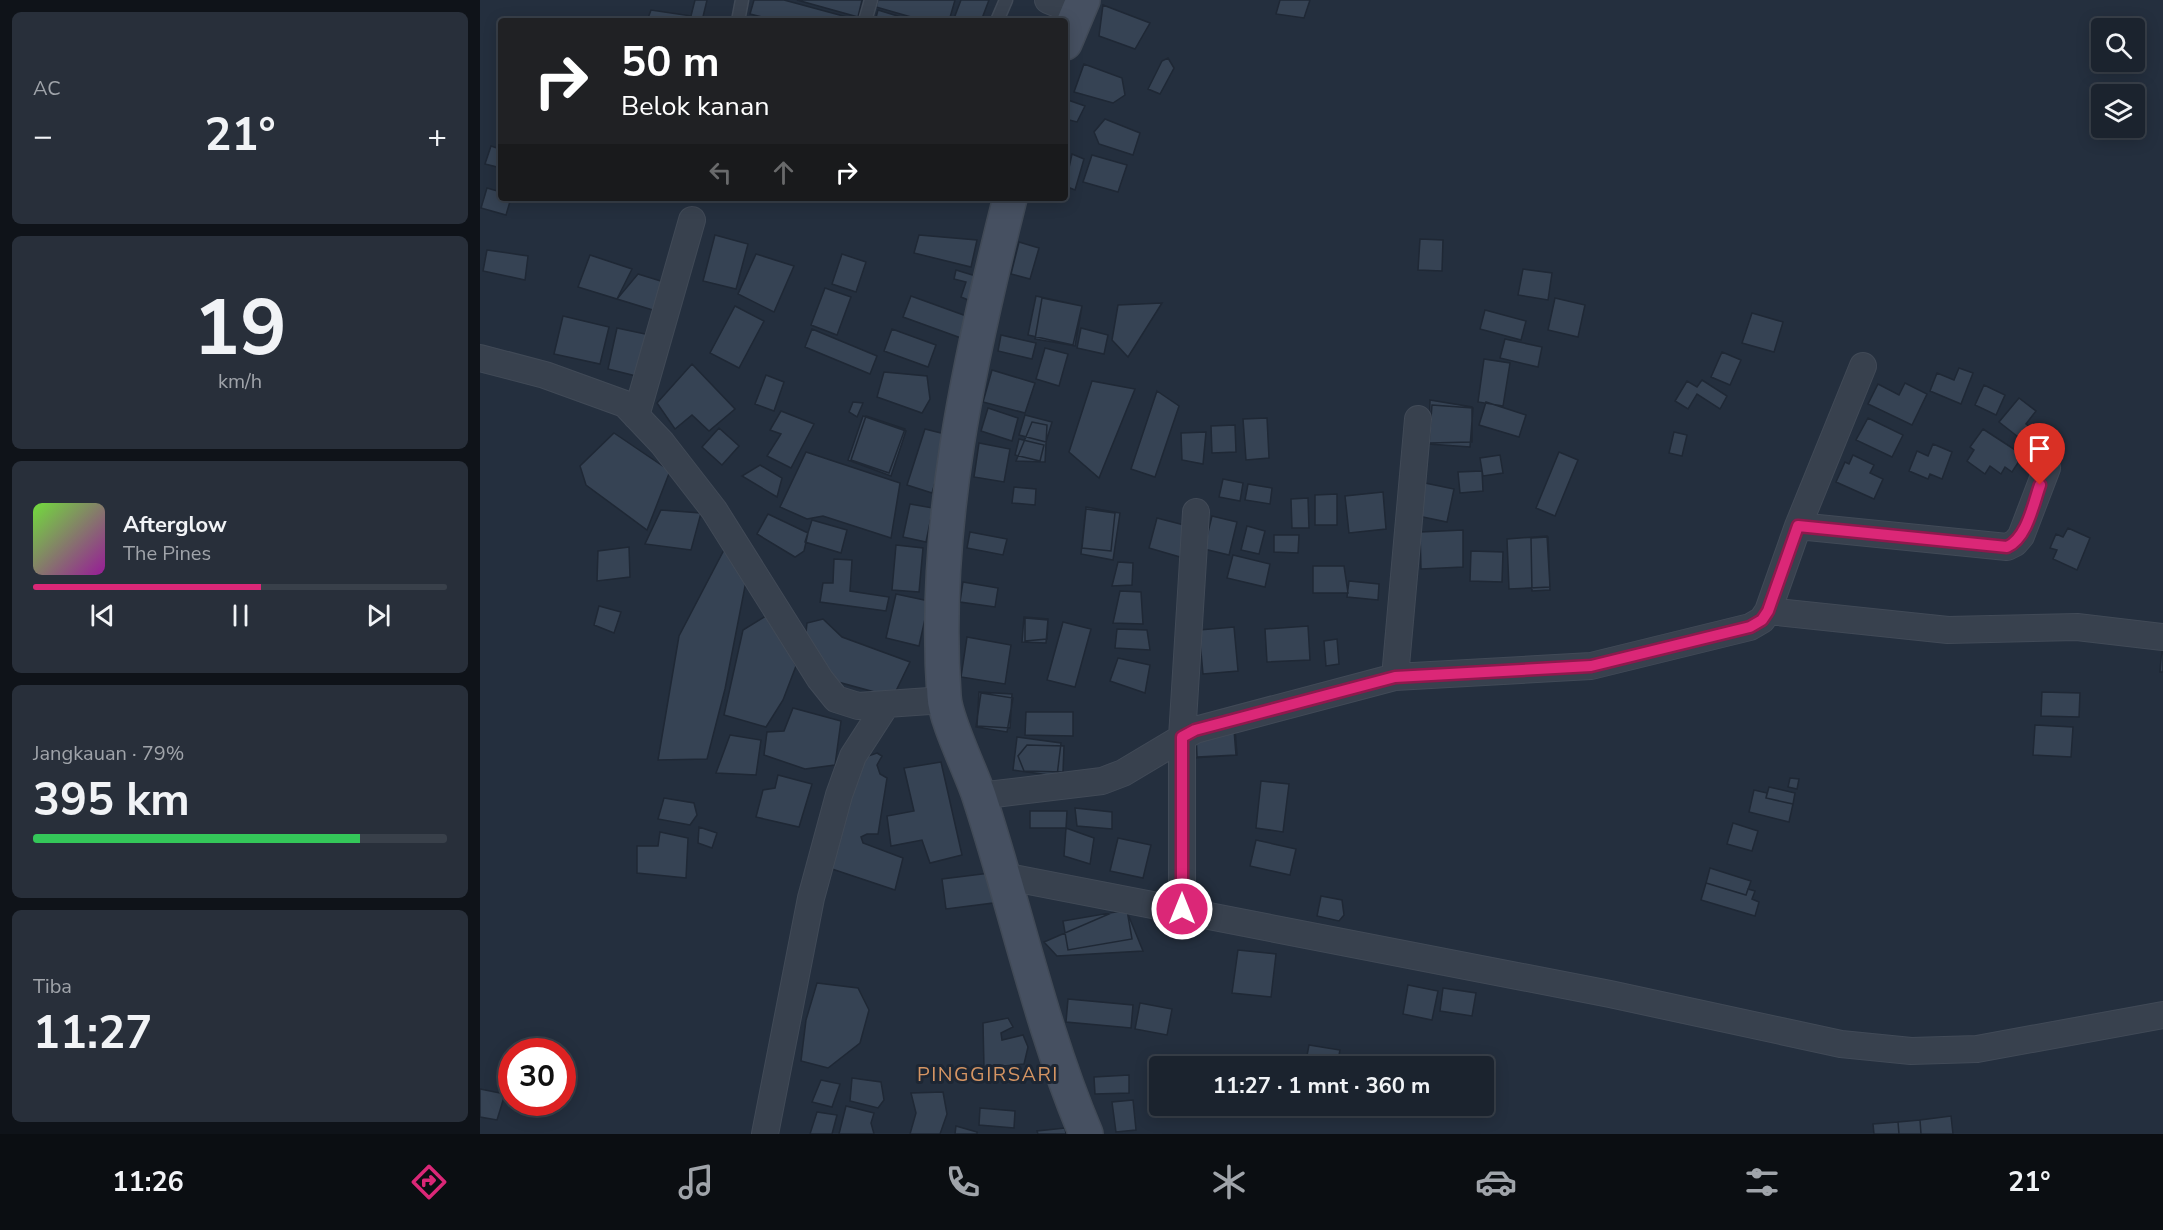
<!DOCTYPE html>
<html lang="id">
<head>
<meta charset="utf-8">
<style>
  body { margin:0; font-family:"Nunito Sans",sans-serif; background:#282f3a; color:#f1f3f6; height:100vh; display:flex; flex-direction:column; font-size:22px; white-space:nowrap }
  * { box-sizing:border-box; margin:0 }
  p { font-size:20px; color:#a0a4aa }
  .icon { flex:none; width:33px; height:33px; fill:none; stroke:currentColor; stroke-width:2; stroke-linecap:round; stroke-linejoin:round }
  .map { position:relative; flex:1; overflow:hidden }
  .details { display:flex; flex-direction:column; gap:12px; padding:12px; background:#0f1319; width:480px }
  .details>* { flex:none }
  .hud { position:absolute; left:18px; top:18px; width:570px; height:183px; border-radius:6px; box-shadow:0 3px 15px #0003,0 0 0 2px #39404a; background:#202124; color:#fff; overflow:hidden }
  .tools { position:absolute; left:1611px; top:18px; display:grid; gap:12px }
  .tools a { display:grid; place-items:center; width:54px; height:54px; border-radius:6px; background:#1b232e; box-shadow:0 3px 15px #0003,0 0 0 2px #39404a; font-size:30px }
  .speed { position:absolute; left:18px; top:1038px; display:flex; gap:12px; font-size:30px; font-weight:700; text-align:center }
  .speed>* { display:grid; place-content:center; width:78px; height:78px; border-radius:50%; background:#1b232e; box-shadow:0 3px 15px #0003,0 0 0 2px #39404a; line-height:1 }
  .speed .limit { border:9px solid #d22; background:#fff; color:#111 }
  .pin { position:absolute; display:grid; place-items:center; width:51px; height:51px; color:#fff; margin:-62px -26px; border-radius:50% 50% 50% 0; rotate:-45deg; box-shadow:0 0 6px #0007 }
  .pin .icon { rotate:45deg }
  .me { position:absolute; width:66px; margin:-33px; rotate:0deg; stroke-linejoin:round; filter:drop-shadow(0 0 4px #0008) }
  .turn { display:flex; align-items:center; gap:21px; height:126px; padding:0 24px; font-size:27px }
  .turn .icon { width:78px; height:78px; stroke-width:2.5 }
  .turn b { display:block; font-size:42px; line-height:51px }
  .lanes { display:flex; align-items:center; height:57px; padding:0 24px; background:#0003; justify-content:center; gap:30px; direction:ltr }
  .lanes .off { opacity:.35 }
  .big { font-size:45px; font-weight:700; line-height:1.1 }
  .details .card { flex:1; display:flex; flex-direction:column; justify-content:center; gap:9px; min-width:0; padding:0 21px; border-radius:9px; background:#282f3a }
  .details .dial { align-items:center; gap:0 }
  .dial b { font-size:78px; line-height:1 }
  .song { display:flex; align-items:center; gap:18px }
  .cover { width:72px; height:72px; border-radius:9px; background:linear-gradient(135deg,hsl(100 70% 55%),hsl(300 70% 35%)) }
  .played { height:6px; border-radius:3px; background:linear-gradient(90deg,#db2777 55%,#39404a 55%) }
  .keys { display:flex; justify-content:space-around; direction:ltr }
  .heat { display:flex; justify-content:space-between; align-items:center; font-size:33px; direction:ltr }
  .charge { height:9px; border-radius:4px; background:linear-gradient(90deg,#34c759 79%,#39404a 0) }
  .trip { position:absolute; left:669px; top:1056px; width:345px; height:60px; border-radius:6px; background:#1b232e; box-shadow:0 3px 15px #0003,0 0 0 2px #39404a; font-weight:700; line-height:60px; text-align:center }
  .dock { display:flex; height:96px; justify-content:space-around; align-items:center; background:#0b0e12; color:#a0a4aa }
  .dock .icon { width:42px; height:42px }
  .dock .on { color:#db2777 }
  .dock b { font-size:27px; color:#f1f3f6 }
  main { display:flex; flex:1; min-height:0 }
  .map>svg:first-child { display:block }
  .building { fill:#364354; stroke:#1f2835; stroke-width:1.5 }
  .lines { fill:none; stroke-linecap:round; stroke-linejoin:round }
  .lane-casing { stroke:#414a57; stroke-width:15 }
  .street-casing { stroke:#414a57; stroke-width:28 }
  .secondary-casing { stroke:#414a57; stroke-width:36 }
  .lane { stroke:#38414e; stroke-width:12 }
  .street { stroke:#38414e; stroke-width:26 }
  .secondary { stroke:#465061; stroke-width:33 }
  .route-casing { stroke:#8e194d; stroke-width:15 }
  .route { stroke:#db2777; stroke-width:10 }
  .labels { text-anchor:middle; stroke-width:6; stroke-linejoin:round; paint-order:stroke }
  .quarter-label { font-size:20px; letter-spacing:1.5px; fill:#d59563; stroke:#1d2633 }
</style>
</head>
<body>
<main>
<section class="details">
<div class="card"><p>AC</p>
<div class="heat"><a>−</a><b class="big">21°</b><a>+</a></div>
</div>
<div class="card dial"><b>19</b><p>km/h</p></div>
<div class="card">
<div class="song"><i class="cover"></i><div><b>Afterglow</b><p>The Pines</p></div></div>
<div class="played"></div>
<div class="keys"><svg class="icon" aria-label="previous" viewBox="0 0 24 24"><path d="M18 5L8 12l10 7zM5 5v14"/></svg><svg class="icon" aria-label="pause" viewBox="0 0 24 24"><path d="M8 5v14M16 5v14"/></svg><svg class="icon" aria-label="next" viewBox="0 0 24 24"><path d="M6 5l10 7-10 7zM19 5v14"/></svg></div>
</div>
<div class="card"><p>Jangkauan · 79%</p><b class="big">395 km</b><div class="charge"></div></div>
<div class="card"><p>Tiba</p><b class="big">11:27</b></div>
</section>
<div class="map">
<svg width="1683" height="1134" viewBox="0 0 1683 1134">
  <rect width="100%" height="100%" fill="#242f3e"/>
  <path class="building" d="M215 0H227L222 21H167L171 10 211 16Z
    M274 0H304L378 20 297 21 270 14Z
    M317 0H382L378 17Z
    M398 0H475L469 21H445L396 7Z
    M481 0H509L501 21H473Z
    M800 0H830L824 18 796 14Z
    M623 5 670 23 655 49 619 36Z
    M398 10 434 21H395Z
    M688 58 694 68 680 94 668 89 682 61Z
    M604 64 642 78 645 95 633 103 594 92Z
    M585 99 605 106 597 122 585 119Z
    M625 119 660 133 653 155 619 144 614 132Z
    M21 145V168L5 164 11 146 20 149Z
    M592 154 604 159 595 190 585 186Z
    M612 155 647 165 638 192 603 182Z
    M7 188 21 192V198H31L26 215 1 208Z
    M235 235 268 244 256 289 223 281Z
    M439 235 497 240 491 267 434 253Z
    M940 239 963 240 962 271 938 270Z
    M539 242 559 248 550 279 531 274Z
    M7 250 48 256 45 280 3 271Z
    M276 254 314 266 294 312 258 294Z
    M362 254 386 262 376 292 352 284Z
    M110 255 152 269 137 299 98 287Z
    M1043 269 1072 273 1068 300 1038 295Z
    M476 270 499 277 493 302 481 297 486 282 474 279Z
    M158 274 184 282 176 311 137 299Z
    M345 288 371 297 357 335 331 325Z
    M431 296 489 317 481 338 423 317Z
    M556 296 602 306 593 345 548 335Z
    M562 298 602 306 595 346 555 339Z
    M1075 298 1105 305 1098 337 1068 330Z
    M682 303 648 357 632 340 638 305Z
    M255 306 284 321 259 368 230 353Z
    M1005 310 1046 321 1041 340 1000 329Z
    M1272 313 1303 322 1294 352 1262 343Z
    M83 316 129 327 120 364 74 354Z
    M137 328 170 335 160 377 128 369Z
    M601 328 628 335 624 354 597 348Z
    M332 329 397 356 390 374 325 347Z
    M412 329 456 345 448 367 404 351Z
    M521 335 556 343 552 359 518 351Z
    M1025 339 1062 347 1058 367 1020 358Z
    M565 348 588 354 579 386 556 379Z
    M1242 352 1261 360 1250 385 1231 377Z
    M1004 359 1030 363 1023 406 998 402Z
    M212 364 255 409 229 431 212 415 195 429 177 403Z
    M1479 368 1493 373 1481 404 1450 391 1457 373 1474 380Z
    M512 370 555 383 545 413 503 402Z
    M404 372 447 376 450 399 442 413 397 397Z
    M286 375 304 382 294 411 275 404Z
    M1222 380 1247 396 1240 409 1217 394 1208 409 1195 401 1207 381 1217 387Z
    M612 381 655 389 619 478 589 452Z
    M1425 383 1447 394 1432 425 1388 404 1398 384 1419 395Z
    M1504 385 1525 395 1516 415 1495 405Z
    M677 391 699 406 675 477 651 469Z
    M1539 398 1556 411 1546 424 1560 436 1551 447 1519 422Z
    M950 400 992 407V442L949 443Z
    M373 402 383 403 377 417 369 412Z
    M1006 402 1046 415 1039 437 999 425Z
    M952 405 993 408 990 447 949 444Z
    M508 408 538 418 532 441 501 431Z
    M301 411 334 424 311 468 287 456 301 434 290 430Z
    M545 415 572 422 566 442 539 435Z
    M383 416 426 431 411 476 368 460Z
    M386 416 425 429 409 473 371 460Z
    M787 418 789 458 766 460 763 419Z
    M1388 418 1423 435 1412 457 1376 440Z
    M552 422 567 425 565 462 536 461Z
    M755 425 756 452 732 453 731 426Z
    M239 428 259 446 242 465 222 447Z
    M445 429 469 435 452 493 427 485Z
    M1503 429 1543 455 1532 472 1525 467 1521 474 1510 466 1505 474 1487 461 1494 450 1490 447Z
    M726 432 723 464 702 460 701 433Z
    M1194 432 1207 435 1202 456 1189 453Z
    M134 433 190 471 167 530 106 485 100 466Z
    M539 439 564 445 560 461 535 455Z
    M499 443 530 449 524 482 494 477Z
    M1453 444 1472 452 1462 479 1450 474 1448 479 1429 471 1437 451 1448 456Z
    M326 452 420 483 411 538 343 516 327 519 300 507Z
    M1079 452 1098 460 1075 516 1056 508Z
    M1020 455 1023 473 1003 476 1000 458Z
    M1373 455 1394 465 1390 473 1403 479 1394 499 1356 482 1365 462 1369 464Z
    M280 465 302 478 297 497 262 476Z
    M1002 471 1003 491 980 493 978 472Z
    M743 479 763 483 760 501 739 497Z
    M945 483 974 489 967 522 938 516Z
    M768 484 792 488 790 504 765 500Z
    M534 487 556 489 555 505 532 503Z
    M903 492 906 529 869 533 865 496Z
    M857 494V525H835V495Z
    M828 498 829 528H812L811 499Z
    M430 504 453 508 446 542 423 537Z
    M606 507 640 513 633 560 601 554Z
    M606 509 635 513 631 551 602 548Z
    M181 510 221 513 211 550 165 544Z
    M288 514 328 533 324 551 315 557 277 534Z
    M732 516 757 522 749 555 724 549Z
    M677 518 708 526 700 557 669 548Z
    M332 520 367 530 361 553 325 542Z
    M767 526 785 531 779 554 761 550Z
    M1588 528 1610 538 1597 570 1573 559 1577 550 1570 548 1576 534 1583 537Z
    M983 530V567L941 569 940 532Z
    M490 532 527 539 523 555 487 548Z
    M794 535H819L818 553 794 552Z
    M1067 536 1070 587 1029 589 1027 539Z
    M1068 537 1070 590 1052 591 1051 538Z
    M416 545 443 548 439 592 412 590Z
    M149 547 150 577 117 581 118 551Z
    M245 548 268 571 245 689 227 759 178 760 199 636Z
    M991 551 1023 552 1022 582 990 581Z
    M753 555 790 564 785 587 747 578Z
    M354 559 372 560 370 591 409 597 406 611 340 602 343 583H353Z
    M638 562 653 563 652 585 632 586Z
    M833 566H864L868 593H833Z
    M869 581 899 584 898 600 867 597Z
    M483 582 518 588 515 607 480 602Z
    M640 591 661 592 663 624 633 623Z
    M416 594 449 601 439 646 406 638Z
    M119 606 141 612 134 633 114 625Z
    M289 614 316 666 303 700 286 727 244 715 263 630Z
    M544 617 568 619 566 643 542 642Z
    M545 618 568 620 567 639 545 641Z
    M343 619 362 637 430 662 413 697 347 679 325 642 327 623Z
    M583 622 611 629 595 687 567 680Z
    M828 626 830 660 787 662 785 629Z
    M754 627 758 671 723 674 719 630Z
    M637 629 667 630 670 650 635 648Z
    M487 637 531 645 525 684 481 677Z
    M857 639 859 664 846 666 844 641Z
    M1682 647H1683V672H1680Z
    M638 658 670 665 665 693 630 681Z
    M499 692 532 694 530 728 497 726Z
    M1562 692 1600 693 1599 717 1561 716Z
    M501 693 533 698 527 732 496 727Z
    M313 708 361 721 355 765 325 769 284 755 287 732 304 731Z
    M546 712H593V736L545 735Z
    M1555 725 1593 727 1591 757 1553 755Z
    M755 729 757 755 713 758 711 733Z
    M754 730 756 755 717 757 716 733Z
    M250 735 281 740 276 775 236 773Z
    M537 737 581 743 577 776 533 770Z
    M547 745 584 746 583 772 544 771 538 756Z
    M397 753 402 756 397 765 400 774 407 778 398 834H387L381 837 383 843 423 858 415 890 349 868 379 759Z
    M461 762 482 855 450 863 442 840 411 846 407 816 434 811 424 768Z
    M298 775 332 784 319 827 276 817 283 790 295 788Z
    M1310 778 1319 779 1317 789 1308 787Z
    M781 781 809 784 803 832 776 828Z
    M1289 787 1315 793 1313 804 1286 798Z
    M1274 790 1287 793 1286 798 1313 804 1309 822 1269 812Z
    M184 798 214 803 217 815 210 825 178 819Z
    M595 808 632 812V829L597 826Z
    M550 811H587L586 828H550Z
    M1253 823 1278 831 1272 851 1247 844Z
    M219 827 237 833 232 848 218 843Z
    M586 828 614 838 610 864 584 856Z
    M180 832 208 838 206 878 157 873V846H178Z
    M638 838 671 845 663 878 630 871Z
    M776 840 816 849 810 875 770 866Z
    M1230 868 1271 881 1266 895 1226 883Z
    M510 873 513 903 466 909 462 879Z
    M1226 883 1266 895 1268 889 1275 891 1272 899 1279 902 1275 916 1221 900Z
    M841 896 862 900 864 915 859 921 837 916Z
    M645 907 663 951 577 956 564 942Z
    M647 910 652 939 588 950 583 921Z
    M758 950 796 954 791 997 752 993Z
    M337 983 378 988 389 1010 380 1043 348 1068 321 1061 326 1020Z
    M928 985 958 991 952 1020 923 1014Z
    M963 988 996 993 992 1016 960 1011Z
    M588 999 653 1005 651 1028 586 1022Z
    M660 1003 692 1009 687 1035 655 1029Z
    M528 1018 533 1027 521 1033 522 1040 543 1035 548 1047 544 1064 504 1068 503 1023Z
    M829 1045 860 1050 857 1066H825Z
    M649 1075V1093L615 1094 614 1077Z
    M372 1078 401 1082 404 1100 398 1108 370 1101Z
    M341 1080 360 1084 352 1107 332 1102Z
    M670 1085H680V1106H696V1112L669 1111Z
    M0 1089 25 1094 17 1120 0 1117Z
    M463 1092 467 1114 460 1134H430L436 1113 431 1093Z
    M653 1100 656 1130 636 1132 632 1102Z
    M366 1106 394 1113 391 1123 394 1134H359Z
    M500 1108 535 1111 534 1128 499 1125Z
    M337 1112 357 1115 352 1134H330Z
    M1471 1116 1473 1134H1441L1440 1120Z
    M1440 1120 1441 1134H1419L1418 1122Z
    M1418 1122 1419 1134H1394L1393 1124Z
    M476 1126 497 1132V1134H475Z
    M585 1128 586 1134H558L557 1131Z"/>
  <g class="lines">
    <defs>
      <path id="lane" d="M258 21 262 0
        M385 21 391 0
        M517 21 526 0"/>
      <path id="street" d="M568 0 597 12
        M0 358 65 375 145 404 182 443 234 510 340 679 356 699 378 706 464 700
        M156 416 212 220
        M1318 526 1527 547 1535 543 1541 536 1567 468
        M1288 611 1468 630 1597 627 1683 637
        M915 677 938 419
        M499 796 622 781 643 773 715 730 915 677 1111 666 1270 627 1282 620 1288 611 1318 526 1383 366
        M523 876 1130 994 1361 1044 1431 1051 1497 1049 1683 1015
        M702 909V737L716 512
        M285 1134 331 898 359 795 373 756 406 705"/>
      <path id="secondary" d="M585 43 603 0
        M530 198C489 361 452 527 464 696 465 720 491 771 499 796 536 909 560 1025 606 1134"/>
    </defs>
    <use href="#lane" class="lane-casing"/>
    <use href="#street" class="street-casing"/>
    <use href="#secondary" class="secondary-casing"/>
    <use href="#lane" class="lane"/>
    <use href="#street" class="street"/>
    <use href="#secondary" class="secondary"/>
  </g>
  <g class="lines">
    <defs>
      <path id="route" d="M702 909V737L715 730 915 677 1111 666 1270 627 1282 620 1288 611 1318 526 1527 547C1547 538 1553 505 1560 485"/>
    </defs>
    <use href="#route" class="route-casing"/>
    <use href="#route" class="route"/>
  </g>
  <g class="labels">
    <g class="quarter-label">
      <text x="508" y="1081">PINGGIRSARI</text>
    </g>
  </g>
</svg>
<div class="tools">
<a><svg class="icon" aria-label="search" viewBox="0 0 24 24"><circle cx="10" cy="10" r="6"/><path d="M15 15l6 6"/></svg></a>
<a><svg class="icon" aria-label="layers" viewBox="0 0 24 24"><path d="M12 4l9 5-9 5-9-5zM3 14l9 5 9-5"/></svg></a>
</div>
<div class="speed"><div class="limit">30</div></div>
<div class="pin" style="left:1560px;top:485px;background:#d93025"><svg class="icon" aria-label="arrive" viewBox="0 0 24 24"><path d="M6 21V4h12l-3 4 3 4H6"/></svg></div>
<svg class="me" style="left:702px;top:909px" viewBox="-20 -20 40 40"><circle r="17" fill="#db2777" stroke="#fff" stroke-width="3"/><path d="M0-11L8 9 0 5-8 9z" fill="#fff"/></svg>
<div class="trip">11:27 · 1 mnt · 360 m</div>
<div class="hud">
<div class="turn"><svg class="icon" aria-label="right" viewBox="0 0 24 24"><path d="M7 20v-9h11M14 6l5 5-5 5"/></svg><div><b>50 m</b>Belok kanan</div></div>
<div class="lanes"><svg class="icon off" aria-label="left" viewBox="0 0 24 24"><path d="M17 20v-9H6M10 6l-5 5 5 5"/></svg><svg class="icon off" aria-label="ahead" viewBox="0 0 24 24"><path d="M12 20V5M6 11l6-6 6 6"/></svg><svg class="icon" aria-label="right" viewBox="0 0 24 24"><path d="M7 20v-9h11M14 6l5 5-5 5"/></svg></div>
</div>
</div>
</main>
<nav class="dock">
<b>11:26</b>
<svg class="icon on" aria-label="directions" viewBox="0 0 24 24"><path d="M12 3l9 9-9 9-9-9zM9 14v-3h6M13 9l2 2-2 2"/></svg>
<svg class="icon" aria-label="music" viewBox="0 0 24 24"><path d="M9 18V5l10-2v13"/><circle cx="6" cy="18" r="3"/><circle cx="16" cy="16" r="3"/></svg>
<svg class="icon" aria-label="phone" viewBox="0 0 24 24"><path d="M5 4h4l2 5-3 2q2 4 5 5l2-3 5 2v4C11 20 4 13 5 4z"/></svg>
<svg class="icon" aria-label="climate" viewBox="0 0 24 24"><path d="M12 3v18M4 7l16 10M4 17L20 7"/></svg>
<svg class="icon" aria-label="car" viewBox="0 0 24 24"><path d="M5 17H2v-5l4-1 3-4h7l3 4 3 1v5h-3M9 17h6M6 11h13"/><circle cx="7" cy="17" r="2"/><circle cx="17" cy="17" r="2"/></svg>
<svg class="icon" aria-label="filters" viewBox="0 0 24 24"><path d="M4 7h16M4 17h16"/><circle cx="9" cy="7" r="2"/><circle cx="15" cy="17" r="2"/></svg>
<b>21°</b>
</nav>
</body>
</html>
